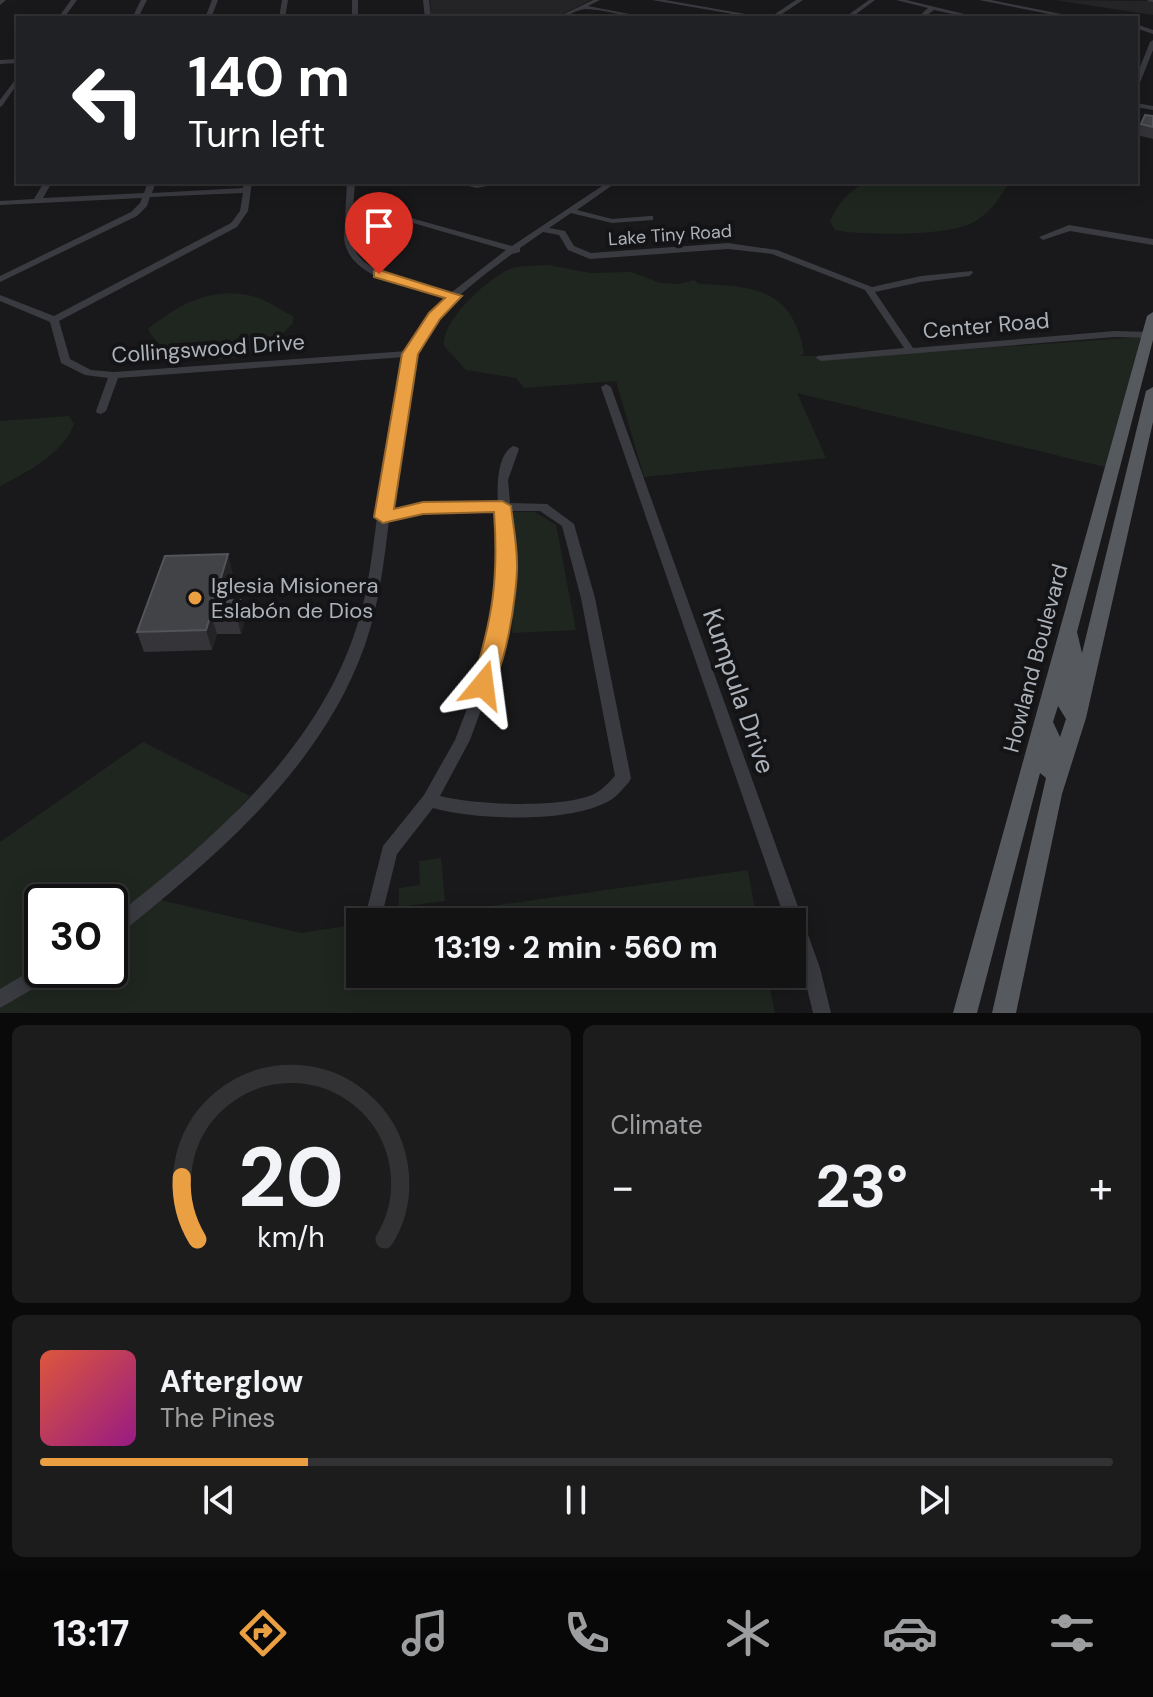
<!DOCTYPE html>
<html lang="en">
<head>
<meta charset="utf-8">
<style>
  body { margin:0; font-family:"DM Sans",sans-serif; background:#1c1c1d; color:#f1f3f6; height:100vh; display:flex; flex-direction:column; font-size:30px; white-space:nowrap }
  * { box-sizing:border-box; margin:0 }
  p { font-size:26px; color:#9d9ea0 }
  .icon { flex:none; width:44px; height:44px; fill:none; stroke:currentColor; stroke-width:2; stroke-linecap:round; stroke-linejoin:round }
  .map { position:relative; height:1013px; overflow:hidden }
  .panel { display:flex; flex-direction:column; gap:12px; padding:12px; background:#0a0a0b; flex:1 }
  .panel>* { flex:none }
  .guide { position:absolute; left:16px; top:16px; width:1122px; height:168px; border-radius:0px; box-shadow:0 4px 20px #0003,0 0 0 2px #323234; background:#202124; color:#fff; overflow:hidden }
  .speed { position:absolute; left:24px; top:884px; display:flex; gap:16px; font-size:40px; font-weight:700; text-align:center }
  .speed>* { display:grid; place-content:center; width:104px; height:104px; border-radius:50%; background:#131314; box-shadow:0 4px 20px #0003,0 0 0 2px #323234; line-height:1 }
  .speed .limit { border:4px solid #111; border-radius:12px; background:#fff; color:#111 }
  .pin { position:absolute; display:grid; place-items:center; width:68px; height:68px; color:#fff; margin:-82px -34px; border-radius:50% 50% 50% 0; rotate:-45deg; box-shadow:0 0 8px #0007 }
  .pin .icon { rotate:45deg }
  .me { position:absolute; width:88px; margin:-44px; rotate:16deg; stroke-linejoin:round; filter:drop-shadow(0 0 6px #0008) }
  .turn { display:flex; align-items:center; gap:28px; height:168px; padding:0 40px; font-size:36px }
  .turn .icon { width:104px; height:104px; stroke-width:2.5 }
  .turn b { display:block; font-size:56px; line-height:68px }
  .big { font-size:60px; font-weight:700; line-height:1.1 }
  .panel .card { flex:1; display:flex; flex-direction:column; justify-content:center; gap:12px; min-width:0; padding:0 28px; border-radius:12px; background:#1c1c1d }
  .panel .dial { align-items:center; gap:0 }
  .dial svg { height:208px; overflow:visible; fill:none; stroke:#323234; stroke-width:7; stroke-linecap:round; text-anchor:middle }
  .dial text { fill:#f1f3f6; stroke:none }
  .song { display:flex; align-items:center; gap:24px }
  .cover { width:96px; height:96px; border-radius:12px; background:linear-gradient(135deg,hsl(10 70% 55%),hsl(310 70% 35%)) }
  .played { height:8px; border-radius:4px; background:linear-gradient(90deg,#ea9f42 25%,#323234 25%) }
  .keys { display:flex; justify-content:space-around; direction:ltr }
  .heat { display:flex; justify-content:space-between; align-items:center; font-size:44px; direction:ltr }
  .panel .tiles { flex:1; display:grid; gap:12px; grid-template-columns:1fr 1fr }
  .card:last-child { grid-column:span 2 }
  .trip { position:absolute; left:346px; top:908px; width:460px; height:80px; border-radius:0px; background:#131314; box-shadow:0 4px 20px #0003,0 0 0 2px #323234; font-weight:700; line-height:80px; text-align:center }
  .menu { display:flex; height:128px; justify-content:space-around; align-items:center; background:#080808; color:#9d9ea0 }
  .menu .icon { width:56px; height:56px }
  .menu .on { color:#ea9f42 }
  .menu b { font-size:36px; color:#f1f3f6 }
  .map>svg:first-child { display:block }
  .built { fill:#252528 }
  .green { fill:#1f261f }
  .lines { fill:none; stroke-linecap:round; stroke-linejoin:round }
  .minor { fill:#3a3b40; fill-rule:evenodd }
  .major { fill:#56595e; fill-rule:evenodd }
  .wall { fill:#353539 }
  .shaded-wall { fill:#242427 }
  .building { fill:#424347; stroke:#525459; stroke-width:2 }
  .route { fill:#ea9f42; stroke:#98672b; stroke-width:2 }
  .poi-dot { fill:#ea9f42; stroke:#141416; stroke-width:3 }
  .labels { text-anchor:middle; stroke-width:8; stroke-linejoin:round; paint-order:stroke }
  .far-street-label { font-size:18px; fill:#acb2ba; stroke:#141416 }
  .street-label { font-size:22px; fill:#acb2ba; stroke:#141416 }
  .poi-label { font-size:22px; fill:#acb2ba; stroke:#141416; text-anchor:start }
  .near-street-label { font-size:26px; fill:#acb2ba; stroke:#141416 }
</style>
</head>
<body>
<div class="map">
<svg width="1153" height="1013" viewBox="0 0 1153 1013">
  <rect width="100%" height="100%" fill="#19191b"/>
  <path class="built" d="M430 0H591L555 18H431Z
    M1055 0 1153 1V15L1074 3Z"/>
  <path class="green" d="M867 182H1009C1000 199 989 214 972 223 948 236 862 236 835 230L830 221C840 201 847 192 867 182Z
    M548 265 590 273 631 272 661 283 679 284 694 280 699 284C755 286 793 289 804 353L801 356H815L818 360 1141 337 1105 467 797 393 826 458 644 477 616 381 524 388 516 378 466 370 444 346C441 321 488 278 510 269 521 265 537 266 548 265Z
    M228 293C264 295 263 301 293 316V323C283 333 271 346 258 351 225 365 166 365 148 329 173 309 196 295 228 293Z
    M69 416 74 424C63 454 27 472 0 486V421Z
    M514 512H535L556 525 576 630 512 633 515 548 507 544V517Z
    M143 742 250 796 223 826 110 923V902H42V966L0 991V842Z
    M441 858 445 901 399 907V888L420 885 419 861Z
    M748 870 757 922H377Z
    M161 900 301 933 360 924V974H767L775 1013H0V1008L63 970H110V941Z"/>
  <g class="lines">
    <path class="minor" d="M0 0H6L0 5Z
      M71 0H77L64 18H58Z
      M141 0H147L138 18H132Z
      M212 0H218L211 18H205Z
      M282 0H288L285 18H279Z
      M352 0H358V18H352Z
      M423 0H429L431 18H425Z
      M593 0H600L588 6 650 18C628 18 608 10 586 9 576 9 567 18 556 18Z
      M652 0H665L769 18H756Z
      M796 0H803L776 18H769Z
      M869 0H875L851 18H844Z
      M896 0H906L981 18H971L934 10 923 18H917L928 8Z
      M979 0H991L1081 18H1069Z
      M1147 0H1153V2L1148 1Z
      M1136 24 1153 30V34L1136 28Z
      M1153 40V50L1139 85 1136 87V77L1150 42Z
      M18 59V63L0 64V60Z
      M18 76V83L2 106 0 107V100Z
      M1136 103 1153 106V110L1136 107Z
      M44 182H52L43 198 144 193 148 182H156L152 193 243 188 244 182H252L248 211 237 227 59 321 70 359 91 370 114 372 407 351C418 330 431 313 448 297 414 288 350 281 344 239L347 182H355L353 211 389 212 512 246 608 182H617L577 210 612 219 650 216H653V220L612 223 571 213 549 228 565 231 574 246 591 253 728 243 777 250 872 287 921 276 972 271 973 273 969 276 921 282 875 292 913 348 1115 331 1153 332V338L1115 337 821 361 816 358 817 356 904 348 865 290 772 254 728 249 590 259 568 250 559 235 543 232 520 248V252L512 254C481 277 449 300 427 333 398 375 395 461 390 512L423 504H498C497 486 497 455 513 446L517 447 519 449 508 480 510 503 547 504 574 524 595 598 631 778 629 782C622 790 615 799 605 803 565 823 476 820 433 808L397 854 382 915 376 917 370 915 367 909 383 846 424 795 455 740 476 685 495 622 502 564 498 511 423 512 389 520C384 562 379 605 365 645 321 769 216 857 116 937L110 939V920C220 834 337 735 366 591 381 514 381 433 405 357L118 378 106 411 101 414 97 413 96 411 108 378 85 375 61 363 50 322 0 301V295L54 316 231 223 240 211 243 193 150 197 147 206 137 216 0 282V276L131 212 140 203 142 198 0 205V201L34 199ZM352 216H389L506 250 452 292C426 286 365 277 354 248 350 238 352 226 352 216ZM510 511H540L562 526 581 598 615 776C609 782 603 789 596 793 566 809 474 805 440 796L470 740 490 685 509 622 514 564Z
      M450 182 477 184 506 182 477 188Z
      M1069 225 1153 239V245L1070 231 1043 240 1039 237Z
      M606 384 611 387 820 968 831 1013H813L802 968 792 939V922H786L601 387Z
      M42 964V970H58L55 976 0 1008V989Z"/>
    <path class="major" d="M1153 312V340L1077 632 1082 653 1146 391 1153 387V422L1086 718 1062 794 1016 1013H992L1046 778 1040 773 977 1013H953L1147 316ZM1058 706 1066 719 1060 737 1053 722Z"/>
  </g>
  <path class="wall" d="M1153 116V139L1137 135 1141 124Z
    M233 574 225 601 245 620 241 634H217L212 650 144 652 137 632Z"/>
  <path class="shaded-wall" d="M228 554 233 574 221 614 214 601Z
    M240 600 245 620 241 634 236 614Z
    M211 614 217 634 212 650 206 630Z"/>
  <path class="building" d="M1145 115 1153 116V127L1141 124Z
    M228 554 214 601 240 600 236 614H211L206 630 137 632 165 556Z"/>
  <path class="route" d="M379 270 462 296 440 319 418 354 394 509 423 502 502 501 511 506C513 525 517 544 517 563 518 587 505 686 483 693L472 685C492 620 499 580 494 512L423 514 383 523 374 517 402 354 429 313 445 298 374 277V271Z"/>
  <circle class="poi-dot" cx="195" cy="598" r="8"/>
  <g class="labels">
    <g class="far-street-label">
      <text transform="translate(670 235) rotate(-4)" y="6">Lake Tiny Road</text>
    </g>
    <g class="street-label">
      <text transform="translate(986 325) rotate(-5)" y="8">Center Road</text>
      <text transform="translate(208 348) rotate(-4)" y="8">Collingswood Drive</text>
      <text transform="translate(1035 658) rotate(-75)" y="8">Howland Boulevard</text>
    </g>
    <g class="poi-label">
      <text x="211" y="593">Iglesia Misionera<tspan x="211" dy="25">Eslabón de Dios</tspan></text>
    </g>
    <g class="near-street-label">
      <text transform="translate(739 691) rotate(71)" y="9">Kumpula Drive</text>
    </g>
  </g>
</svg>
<div class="speed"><div class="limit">30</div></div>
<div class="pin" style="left:379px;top:274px;background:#d93025"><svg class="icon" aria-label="arrive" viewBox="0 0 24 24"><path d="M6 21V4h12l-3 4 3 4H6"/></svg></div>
<svg class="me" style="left:483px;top:685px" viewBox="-20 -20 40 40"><path d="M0-17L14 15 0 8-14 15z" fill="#ea9f42" stroke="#fff" stroke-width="4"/></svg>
<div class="trip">13:19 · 2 min · 560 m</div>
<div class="guide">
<div class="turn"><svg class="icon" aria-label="left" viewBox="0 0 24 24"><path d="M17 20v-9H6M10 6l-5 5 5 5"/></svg><div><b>140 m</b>Turn left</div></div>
</div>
</div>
<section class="panel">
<div class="tiles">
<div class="card dial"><svg viewBox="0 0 100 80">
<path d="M14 69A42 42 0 1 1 86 69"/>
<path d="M14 69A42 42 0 0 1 8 45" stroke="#ea9f42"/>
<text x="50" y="56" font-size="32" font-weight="700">20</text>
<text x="50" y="72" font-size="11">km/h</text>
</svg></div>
<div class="card"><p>Climate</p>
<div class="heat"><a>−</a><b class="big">23°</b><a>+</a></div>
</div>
<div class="card">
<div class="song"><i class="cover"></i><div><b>Afterglow</b><p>The Pines</p></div></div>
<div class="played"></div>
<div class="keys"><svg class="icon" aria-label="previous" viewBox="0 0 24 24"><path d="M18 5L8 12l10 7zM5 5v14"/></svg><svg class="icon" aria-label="pause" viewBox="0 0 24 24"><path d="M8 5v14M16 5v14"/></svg><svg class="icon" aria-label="next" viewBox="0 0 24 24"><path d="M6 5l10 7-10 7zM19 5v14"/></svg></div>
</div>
</div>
</section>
<nav class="menu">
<b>13:17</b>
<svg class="icon on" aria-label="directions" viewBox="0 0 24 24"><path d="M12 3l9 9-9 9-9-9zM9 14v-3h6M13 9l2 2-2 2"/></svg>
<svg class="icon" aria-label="music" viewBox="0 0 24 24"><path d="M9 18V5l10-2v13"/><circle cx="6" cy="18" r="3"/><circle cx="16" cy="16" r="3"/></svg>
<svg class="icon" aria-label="phone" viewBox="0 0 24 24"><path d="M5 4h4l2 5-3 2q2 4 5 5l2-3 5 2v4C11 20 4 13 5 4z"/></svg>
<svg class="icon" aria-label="climate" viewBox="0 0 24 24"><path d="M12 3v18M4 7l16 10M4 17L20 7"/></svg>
<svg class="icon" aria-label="car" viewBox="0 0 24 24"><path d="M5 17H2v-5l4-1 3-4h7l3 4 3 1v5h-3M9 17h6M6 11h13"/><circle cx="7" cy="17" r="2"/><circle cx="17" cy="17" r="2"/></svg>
<svg class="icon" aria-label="filters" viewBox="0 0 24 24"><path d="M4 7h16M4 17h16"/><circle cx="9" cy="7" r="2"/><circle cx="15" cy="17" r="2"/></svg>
</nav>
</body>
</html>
